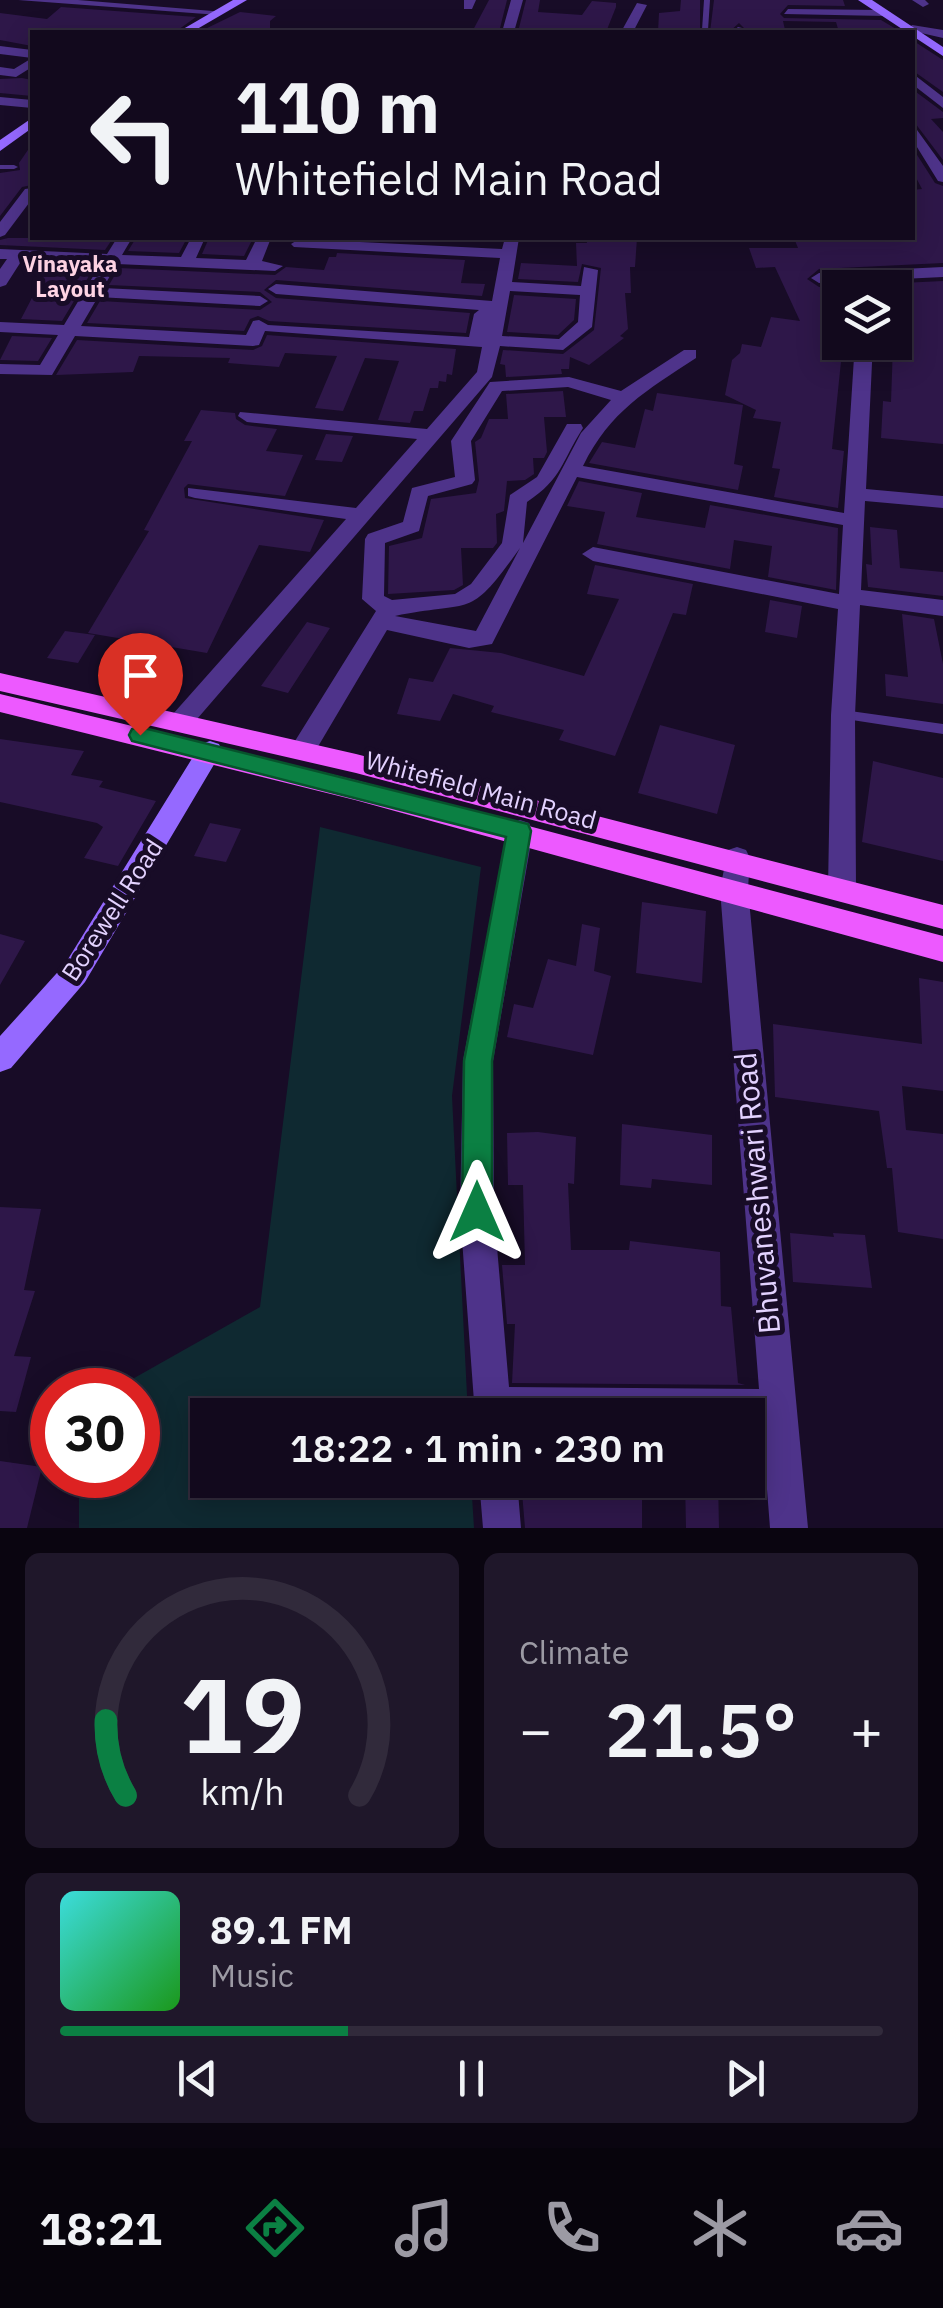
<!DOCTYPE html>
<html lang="en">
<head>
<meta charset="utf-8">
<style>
  body { margin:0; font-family:"IBM Plex Sans",sans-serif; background:#1f172a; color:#f1f3f6; height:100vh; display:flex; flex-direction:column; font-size:38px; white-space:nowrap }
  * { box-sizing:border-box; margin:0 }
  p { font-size:32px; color:#9c9aa4 }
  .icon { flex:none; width:55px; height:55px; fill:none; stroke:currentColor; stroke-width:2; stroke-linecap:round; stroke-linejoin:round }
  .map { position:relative; height:1528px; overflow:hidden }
  .details { display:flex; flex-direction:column; gap:25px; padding:25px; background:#0a0510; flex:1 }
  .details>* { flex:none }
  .hud { position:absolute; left:30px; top:30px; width:885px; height:210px; border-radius:0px; box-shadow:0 5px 25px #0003,0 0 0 2px #312a3b; background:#12091d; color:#f1f3f6; overflow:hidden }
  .tools { position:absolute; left:822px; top:270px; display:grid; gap:20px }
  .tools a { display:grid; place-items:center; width:90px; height:90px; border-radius:0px; background:#12091d; box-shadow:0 5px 25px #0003,0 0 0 2px #312a3b; font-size:50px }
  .speed { position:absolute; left:30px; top:1368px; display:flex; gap:20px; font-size:50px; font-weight:700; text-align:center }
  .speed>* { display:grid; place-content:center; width:130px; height:130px; border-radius:50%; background:#12091d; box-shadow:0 5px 25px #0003,0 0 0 2px #312a3b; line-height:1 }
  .speed .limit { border:15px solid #d22; background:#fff; color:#111 }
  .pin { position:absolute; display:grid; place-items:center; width:85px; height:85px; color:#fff; margin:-102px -42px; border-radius:50% 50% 50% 0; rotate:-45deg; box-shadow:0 0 10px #0007 }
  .pin .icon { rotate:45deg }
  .me { position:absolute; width:110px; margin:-55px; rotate:0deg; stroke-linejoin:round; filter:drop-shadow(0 0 8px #0008) }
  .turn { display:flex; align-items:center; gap:35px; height:210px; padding:0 40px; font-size:45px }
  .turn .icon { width:130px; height:130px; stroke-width:2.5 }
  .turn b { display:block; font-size:70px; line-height:85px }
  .big { font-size:75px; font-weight:600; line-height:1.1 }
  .details .widget { flex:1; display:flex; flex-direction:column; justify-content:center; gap:15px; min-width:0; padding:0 35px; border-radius:15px; background:#1f172a }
  .details .dial { align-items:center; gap:0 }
  .dial svg { height:260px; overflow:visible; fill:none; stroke:#312a3b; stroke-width:7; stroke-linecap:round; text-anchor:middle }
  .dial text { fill:#f1f3f6; stroke:none }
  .song { display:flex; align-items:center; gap:30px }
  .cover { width:120px; height:120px; border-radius:15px; background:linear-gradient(135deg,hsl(180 70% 55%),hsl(120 70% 35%)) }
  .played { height:10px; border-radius:5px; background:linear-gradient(90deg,#0b8043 35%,#312a3b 35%) }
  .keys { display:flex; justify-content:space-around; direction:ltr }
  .heat { display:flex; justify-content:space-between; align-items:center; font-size:55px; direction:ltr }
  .details .tiles { flex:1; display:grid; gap:25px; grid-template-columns:1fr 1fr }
  .widget:last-child { grid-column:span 2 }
  .trip { position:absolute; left:190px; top:1398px; width:575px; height:100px; border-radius:0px; background:#12091d; box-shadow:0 5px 25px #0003,0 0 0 2px #312a3b; font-weight:600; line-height:100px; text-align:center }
  .tab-bar { display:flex; height:160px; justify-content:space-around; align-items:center; background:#07040c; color:#9c9aa4 }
  .tab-bar .icon { width:70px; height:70px }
  .tab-bar .on { color:#0b8043 }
  .tab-bar b { font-size:45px; color:#f1f3f6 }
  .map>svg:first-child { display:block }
  .green { fill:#0f2931 }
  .building { fill:#2e1749 }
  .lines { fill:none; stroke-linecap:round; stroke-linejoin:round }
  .lane { fill:#4e338a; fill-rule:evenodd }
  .street { fill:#4e338a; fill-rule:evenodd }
  .secondary { fill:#9569ff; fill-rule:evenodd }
  .primary { fill:#ed59ff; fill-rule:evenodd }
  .route { fill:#0b8043; stroke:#07532c; stroke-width:2.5 }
  .labels { text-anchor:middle; stroke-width:10; stroke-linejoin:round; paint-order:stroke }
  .far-neighbourhood-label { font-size:22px; font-weight:bold; fill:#ffd4e4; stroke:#180c27 }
  .street-label { font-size:25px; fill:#e3d2ff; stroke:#180c27 }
  .near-street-label { font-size:30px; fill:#e3d2ff; stroke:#180c27 }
</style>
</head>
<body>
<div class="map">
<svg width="943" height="1528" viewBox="0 0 943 1528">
  <rect width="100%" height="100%" fill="#180c27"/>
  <path class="green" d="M320 827 481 867 452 1096 468 1415H208V1480H471L474 1528H79V1475H138V1390H113L260 1307Z"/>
  <path class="building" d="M489 0H507L499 32H472Z
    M526 0H540L538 12 582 15 592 1 616 3V7L606 32H518Z
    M681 0H700V32H658L659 13 680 11Z
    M714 0H843L845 6 788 5 780 14 784 18 881 20 901 32H839L836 22 783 21 785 30 748 29V32L739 23 729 32H710Z
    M61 7 196 17 175 32H32V46L0 40V13L47 19Z
    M240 12 276 16 270 21V32H199Z
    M912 40 943 60V92L912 70Z
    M22 78 32 80V96L0 93V79Z
    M912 89 943 112V118L931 119 943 132V160L912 119Z
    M32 144V185L22 187 0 216V173L20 170 19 163Z
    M912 147 935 183 943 186V263L819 269 807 279 819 287 943 281V444L881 438 883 401 891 402 895 288H840V342H843L832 449 844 451 838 508 774 497 780 469 772 468 781 422 753 418 756 410 725 395 732 360 740 353 742 344 761 347 771 317 800 321 775 267 756 268 749 248H798L794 238H912V190L922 189 912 170Z
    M8 238H113L105 250 0 245V240Z
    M136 238H187L179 253 128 251Z
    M209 238H253L244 256 202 254Z
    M586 238H637L635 267H630L631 293H625L628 329 620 336 624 338 589 365 570 357 569 369H561L562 374 506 377 505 365 500 364 503 350 563 354 594 330 601 268 582 264 578 282 518 279 521 263 577 266 576 243H587Z
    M337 253 465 260 461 283 485 284 482 296 276 280 264 290 276 298 470 313 466 333 269 321 258 316 250 319 244 331 87 323 100 301 260 310 272 302 260 292 109 285 119 268 275 275 286 267 324 270 329 257H336Z
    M24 264 95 266 62 321 21 319 48 267H22Z
    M514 295 576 299 574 320 558 335 507 332Z
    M267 335 456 349 452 375 447 374 446 382 439 381 438 388H430L423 411H414L410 423 378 420 399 361 365 358 343 411 315 408 337 356 285 353 279 367 228 363 230 358 139 356 133 372 56 375 77 340 253 350 262 346Z
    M12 336 52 338 38 361 0 360Z
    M563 391 566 417H544L547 452 544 458H533L534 474 525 480 507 481 504 511 496 514 497 543 493 548H461L463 585 454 590 388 594 389 546 422 538 431 499 476 493 479 480 475 442 481 438 489 419H508L506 394Z
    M657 393 743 405 734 464 743 466 738 490 589 463 602 442 635 448 645 409 653 411Z
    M201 410 235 413 236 419 245 425 277 429 266 451 303 455 285 496 188 484 184 488 185 498 324 520 310 552 259 545 207 653 88 633 149 531 144 530 192 441H184Z
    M326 434 353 436 342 462 315 460Z
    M579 481 642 493 636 517 705 528 710 505 838 528 836 590 768 577 772 546 734 540 730 569 597 544 605 512 567 506Z
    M870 527 897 530 900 568 943 572V596L868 587 866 564 872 565Z
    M595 565 693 584 686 615 673 613 615 756 559 740 564 730 491 712 494 706 453 694 440 721 397 714 409 678 433 682 450 648 501 653 584 676 619 599 587 594Z
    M770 600 802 606 797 638 765 632Z
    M902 614 934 619 943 664V704L886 696 885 674 908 677Z
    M307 622 330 628 288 693 261 686Z
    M65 631 95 635 78 663 47 658Z
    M660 725 735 745 717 814 638 793Z
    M0 739 84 751 71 775 103 781 99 787 156 801 118 866 84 858 103 827 97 823 0 802Z
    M873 761 943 778V861L862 842Z
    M210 823 241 829 226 862 194 856Z
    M642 902 706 911 702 983 636 973Z
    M582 924 600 928 594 971 611 976 593 1055 507 1037 514 1004 533 1008 548 959 576 966Z
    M0 934 25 941 0 985Z
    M919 978 943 982V1091L902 1086 906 1130 943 1134V1239L898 1232 892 1168H887L879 1111 775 1097 773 1024 922 1044Z
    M622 1124 712 1135V1185L652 1179 651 1188 620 1185Z
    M538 1132 576 1137 574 1184 568 1183 571 1250H629L630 1241 720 1252 721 1306 731 1307 738 1383 745 1385 512 1383 515 1324H507L502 1265H525L523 1185H508L507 1133Z
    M0 1207 41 1209 24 1290 35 1291 14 1356 31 1357 16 1412 0 1411Z
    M790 1233 834 1237 833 1233 865 1235 872 1288 793 1282Z
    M0 1461 42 1467 27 1528H0Z
    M521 1480H642V1528H525Z
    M685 1480H718L719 1528H686Z"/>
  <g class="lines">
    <path class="lane" d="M704 0H710L708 30 705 32 702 30Z
      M0 165H14L18 167 14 169H0Z
      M843 710 943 724V734L839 718 837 715Z"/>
    <path class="street" d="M18 0H78L225 12 219 15Z
      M464 0H476L472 9H464Z
      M511 0H523L514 32H502Z
      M912 0H925L929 4 923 7Z
      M637 3 647 5 633 32H621Z
      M788 9 885 10 891 13 885 16 784 14Z
      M912 25 943 30V38L908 30Z
      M738 27 742 28 744 32H732Z
      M0 46 32 50V58L0 54Z
      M32 58V67L16 77 0 75V67L14 69Z
      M912 73 943 97V108L912 84Z
      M0 97 32 100V108L0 105Z
      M912 123 943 166V182L938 181 912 139Z
      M32 188V199L5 235 0 237V222L25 189Z
      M117 238H132L122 255 181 257 191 238H205L196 258 246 260 257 238H271L262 261 283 266 275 271 117 264 103 288 260 296 268 301 260 306 98 297 81 326 246 335 253 321 259 320 268 325 469 337 474 314 479 310 276 294 268 289 276 284 492 301 500 258 294 247 291 244 299 239 502 249 505 238H519L512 282 581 286 584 267 598 270 592 327 563 350 500 346 492 377 191 726H173L170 720 173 714 346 519 195 498 188 496V488L356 508 417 439 247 422 238 416 240 412 427 429 477 372 482 347 265 331 259 345 253 346 75 336 52 375 0 374V364L40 365 58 335 0 332V322L64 325 101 263 22 260 6 285 0 287V269L7 259H0V249L107 254ZM510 291 580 295 578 322 559 339 502 336Z
      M943 267V277L819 283 811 278 819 273Z
      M855 342H873L866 489 943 496V508L865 501 861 590 943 600V616L860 605 855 715 856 890 852 898 842 902 832 898 828 890 831 715 838 609 593 561 582 554 593 547 839 594 843 525 577 477 492 644 469 648 387 630 313 755H295L292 748 295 741 376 611 362 599 365 539 368 534 403 522 412 488 455 477 451 441 490 382 569 377 621 391 684 350H696V358C646 391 610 411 583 466L844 513ZM568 387 611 400 581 433 523 543 527 502C563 478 561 462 583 428L581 424H567L537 477 510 495 502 543 471 584 455 594 392 600 384 596 385 543 419 531 428 496 472 484 475 480 471 441 502 391ZM520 548 476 631 395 616C475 600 468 621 520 548Z
      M520 820 529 823 533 831 493 1061 494 1212 509 1387 759 1389 720 889 728 850 737 847 746 850 750 858 748 889 808 1528H770L762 1425H748V1415H475L460 1212 463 1061 507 831 511 823Z
      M479 1480H517L521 1528H483Z"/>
    <path class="secondary" d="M233 0H247L192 32H178Z
      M858 0H872L943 47V56Z
      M32 118V128L0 151V140Z
      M210 741 219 744 222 751 85 982 11 1068 0 1072V1036L65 964 201 744Z"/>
    <path class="primary" d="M0 673 356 754 943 905V929L356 773 0 691Z
      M0 694 355 780 943 936V962L355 800 0 712Z"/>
  </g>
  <path class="route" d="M140 727 528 824 531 831 492 1061V1212L488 1222 477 1227 467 1222 462 1212 464 1061 506 837 132 741 129 735 132 729Z"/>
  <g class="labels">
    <g class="far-neighbourhood-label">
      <text x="70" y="272">Vinayaka<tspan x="70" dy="25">Layout</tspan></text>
    </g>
    <g class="street-label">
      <text transform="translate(481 790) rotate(15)" y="9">Whitefield Main Road</text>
      <text transform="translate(112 910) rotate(-57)" y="9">Borewell Road</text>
    </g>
    <g class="near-street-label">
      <text transform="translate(758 1193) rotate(-95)" y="10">Bhuvaneshwari Road</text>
    </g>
  </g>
</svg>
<div class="tools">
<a><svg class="icon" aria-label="layers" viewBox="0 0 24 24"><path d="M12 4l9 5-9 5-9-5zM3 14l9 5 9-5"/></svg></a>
</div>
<div class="speed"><div class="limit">30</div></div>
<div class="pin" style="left:140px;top:735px;background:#d93025"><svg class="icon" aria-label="arrive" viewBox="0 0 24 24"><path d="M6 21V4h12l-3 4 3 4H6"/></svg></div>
<svg class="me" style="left:477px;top:1212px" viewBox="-20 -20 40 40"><path d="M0-17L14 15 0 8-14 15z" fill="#0b8043" stroke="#fff" stroke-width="4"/></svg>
<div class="trip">18:22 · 1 min · 230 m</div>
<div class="hud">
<div class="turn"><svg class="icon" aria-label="left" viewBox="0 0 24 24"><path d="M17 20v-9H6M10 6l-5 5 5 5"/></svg><div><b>110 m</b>Whitefield Main Road</div></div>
</div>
</div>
<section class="details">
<div class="tiles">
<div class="widget dial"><svg viewBox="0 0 100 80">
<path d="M14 69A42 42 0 1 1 86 69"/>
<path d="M14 69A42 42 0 0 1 8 46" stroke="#0b8043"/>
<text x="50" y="56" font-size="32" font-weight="700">19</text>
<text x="50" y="72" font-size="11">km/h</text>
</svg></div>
<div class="widget"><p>Climate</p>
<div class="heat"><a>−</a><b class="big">21.5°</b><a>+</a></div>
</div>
<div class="widget">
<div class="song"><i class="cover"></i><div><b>89.1 FM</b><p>Music</p></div></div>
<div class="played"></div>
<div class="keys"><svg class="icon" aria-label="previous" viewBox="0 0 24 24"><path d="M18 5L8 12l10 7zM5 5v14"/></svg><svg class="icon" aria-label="pause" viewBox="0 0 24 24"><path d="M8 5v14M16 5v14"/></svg><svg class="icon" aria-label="next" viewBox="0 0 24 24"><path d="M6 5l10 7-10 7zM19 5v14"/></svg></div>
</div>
</div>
</section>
<nav class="tab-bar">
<b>18:21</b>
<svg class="icon on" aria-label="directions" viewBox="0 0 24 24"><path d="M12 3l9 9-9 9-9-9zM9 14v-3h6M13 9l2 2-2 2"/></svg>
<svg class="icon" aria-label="music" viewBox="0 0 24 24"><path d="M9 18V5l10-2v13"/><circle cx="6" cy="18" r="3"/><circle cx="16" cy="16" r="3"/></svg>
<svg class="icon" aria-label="phone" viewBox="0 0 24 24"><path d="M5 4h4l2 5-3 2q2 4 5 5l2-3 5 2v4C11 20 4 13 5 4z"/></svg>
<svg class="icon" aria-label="climate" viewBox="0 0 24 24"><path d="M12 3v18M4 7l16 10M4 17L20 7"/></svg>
<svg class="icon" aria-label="car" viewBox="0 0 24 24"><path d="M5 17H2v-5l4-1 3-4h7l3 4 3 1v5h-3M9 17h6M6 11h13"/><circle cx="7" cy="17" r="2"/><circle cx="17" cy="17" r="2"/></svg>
</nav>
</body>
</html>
